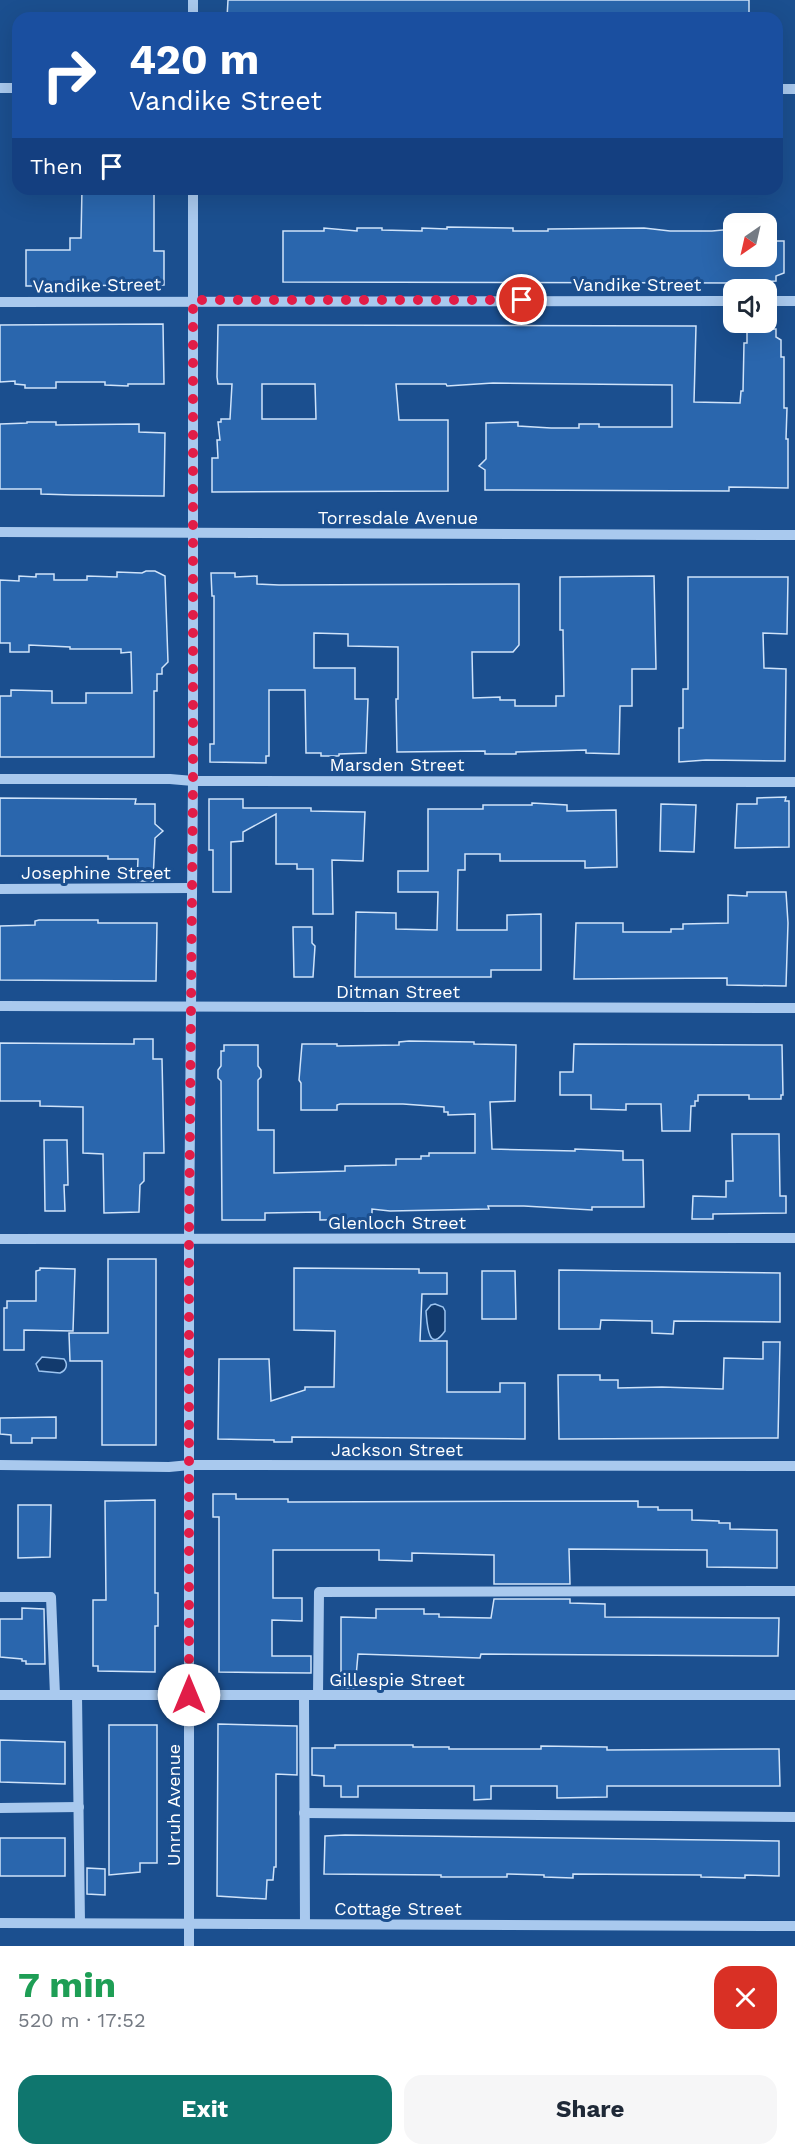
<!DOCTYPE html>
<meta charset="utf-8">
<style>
:root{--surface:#fff;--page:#f6f6f7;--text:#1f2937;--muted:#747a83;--accent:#0f766e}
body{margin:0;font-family:"Work Sans",sans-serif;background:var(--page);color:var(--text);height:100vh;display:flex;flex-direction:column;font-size:22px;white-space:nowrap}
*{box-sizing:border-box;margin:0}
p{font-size:20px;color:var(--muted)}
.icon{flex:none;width:33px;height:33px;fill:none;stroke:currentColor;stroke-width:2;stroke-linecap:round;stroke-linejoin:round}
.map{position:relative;height:1946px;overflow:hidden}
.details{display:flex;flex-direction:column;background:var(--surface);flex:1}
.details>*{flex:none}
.hud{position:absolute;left:12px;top:12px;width:771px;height:183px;border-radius:18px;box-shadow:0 6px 24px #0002;background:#1a4fa0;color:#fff;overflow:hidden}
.needle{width:39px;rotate:214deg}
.controls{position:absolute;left:723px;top:213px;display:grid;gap:12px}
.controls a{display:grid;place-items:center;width:54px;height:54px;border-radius:12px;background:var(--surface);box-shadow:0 6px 24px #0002;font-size:30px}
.pin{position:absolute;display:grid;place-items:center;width:51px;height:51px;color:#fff;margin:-26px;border:3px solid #fff;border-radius:50%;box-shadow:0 2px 6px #0007}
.me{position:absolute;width:66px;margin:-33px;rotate:0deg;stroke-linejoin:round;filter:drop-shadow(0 0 4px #0008)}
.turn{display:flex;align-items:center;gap:21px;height:126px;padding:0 18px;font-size:27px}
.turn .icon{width:78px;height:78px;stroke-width:2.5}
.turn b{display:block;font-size:42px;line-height:51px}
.then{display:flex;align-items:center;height:57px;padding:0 18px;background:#0003;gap:12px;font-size:22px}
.round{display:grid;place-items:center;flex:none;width:63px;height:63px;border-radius:18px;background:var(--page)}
.head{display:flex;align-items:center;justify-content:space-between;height:102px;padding:0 18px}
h1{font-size:36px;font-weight:700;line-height:45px;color:#1e9e55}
.button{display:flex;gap:12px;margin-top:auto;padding:12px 18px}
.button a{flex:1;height:69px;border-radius:18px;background:var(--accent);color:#fff;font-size:24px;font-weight:700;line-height:69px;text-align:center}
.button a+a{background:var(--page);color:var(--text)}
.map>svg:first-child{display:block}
.water{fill:#123a6d;stroke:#9cc4f0;stroke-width:1.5}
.building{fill:#2a66ad;stroke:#cfe3fa;stroke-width:1.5;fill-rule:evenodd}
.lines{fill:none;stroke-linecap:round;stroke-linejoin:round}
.minor{stroke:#a9c9ee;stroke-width:10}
.route{stroke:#e11d48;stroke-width:10;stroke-dasharray:0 18}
.labels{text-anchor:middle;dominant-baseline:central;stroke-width:6;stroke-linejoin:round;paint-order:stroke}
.street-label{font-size:18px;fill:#fff;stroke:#1b4f8f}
</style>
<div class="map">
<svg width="795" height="1946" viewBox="0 0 795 1946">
<rect width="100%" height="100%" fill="#1b4f8f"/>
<!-- water -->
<g class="water">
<path d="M 435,1304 L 443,1307 L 445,1311 L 445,1331 C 428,1355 427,1322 426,1311 L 431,1305 Z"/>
<path d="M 42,1357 L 64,1359 C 68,1364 67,1370 60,1373 L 39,1371 L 36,1364 Z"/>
</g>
<!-- building -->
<g class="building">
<path d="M 228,0 L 749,0 L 749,18 L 227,18 Z"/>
<path d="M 82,189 L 154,189 L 154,251 L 164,251 L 164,285 L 26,286 L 26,250 L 70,250 L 70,238 L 81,238 Z"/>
<path d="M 447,227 L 513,228 L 513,231 L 548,231 L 548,229 L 644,228 L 670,231 L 712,231 L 734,229 L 734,256 L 766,256 L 766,232 L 773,232 L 773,241 L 784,241 L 784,273 L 776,276 L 776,281 L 741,283 L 283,282 L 283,231 L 324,231 L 324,228 L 357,231 L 357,228 L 382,228 L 382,230 L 422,231 L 422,228 L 447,229 Z"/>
<path d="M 163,324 L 164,384 L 128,384 L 128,386 L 105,385 L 105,382 L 56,382 L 56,388 L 25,388 L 25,385 L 15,384 L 15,381 L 0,382 L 0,325 Z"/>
<path d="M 218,325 L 696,326 L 694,402 L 740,403 L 741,391 L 743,391 L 744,343 L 747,343 L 747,332 L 751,329 L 776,329 L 776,337 L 781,340 L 781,357 L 784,357 L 784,408 L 787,408 L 786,439 L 788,439 L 788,488 L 729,487 L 729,491 L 485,490 L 485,470 L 479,466 L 486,459 L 486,423 L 518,422 L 518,426 L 551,428 L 579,428 L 579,424 L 599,424 L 599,427 L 672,427 L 672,385 L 493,383 L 447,386 L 446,384 L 396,384 L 399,420 L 448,420 L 448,491 L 212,492 L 212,458 L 218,458 L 217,440 L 220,440 L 218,422 L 221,422 L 221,419 L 230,419 L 232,384 L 218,384 L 217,377 ZM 262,384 L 315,384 L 316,419 L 262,419 Z"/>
<path d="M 27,422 L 56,422 L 56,425 L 139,424 L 139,432 L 165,433 L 164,496 L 73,495 L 41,494 L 41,489 L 0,489 L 0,424 L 27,423 Z"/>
<path d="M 146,571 L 155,571 L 165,576 L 168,662 L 162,668 L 162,674 L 157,674 L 157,691 L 154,691 L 154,757 L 0,757 L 0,696 L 11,696 L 11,690 L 52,691 L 52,703 L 86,703 L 86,693 L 132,693 L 131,652 L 121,653 L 121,649 L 70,649 L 70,647 L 29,645 L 29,652 L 10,652 L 10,643 L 0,643 L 0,580 L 19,581 L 19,576 L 36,577 L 36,574 L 54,574 L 54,580 L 87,580 L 87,576 L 117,577 L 117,572 L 142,573 Z"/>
<path d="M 211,573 L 235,573 L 235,577 L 257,576 L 257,584 L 279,585 L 519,584 L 519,645 L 513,652 L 472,652 L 473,698 L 500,697 L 500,700 L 515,700 L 515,706 L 556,706 L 556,696 L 564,696 L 563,630 L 560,630 L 560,577 L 654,576 L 656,669 L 632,669 L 632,706 L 620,706 L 619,754 L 586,753 L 586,750 L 516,752 L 516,754 L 485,754 L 485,751 L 397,752 L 396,699 L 398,699 L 398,647 L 348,646 L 348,634 L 314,633 L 314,668 L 355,668 L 355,699 L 368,699 L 366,753 L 339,754 L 339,756 L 321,756 L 321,753 L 306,753 L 305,690 L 269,690 L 269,756 L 266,756 L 266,763 L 210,762 L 210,744 L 214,744 L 214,596 L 212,596 Z"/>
<path d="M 688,577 L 788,577 L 787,634 L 763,633 L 764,668 L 786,669 L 785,761 L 706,760 L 679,762 L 679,728 L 683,728 L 683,689 L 688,689 Z"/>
<path d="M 786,797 L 785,801 L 789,801 L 789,847 L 735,848 L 737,804 L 757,804 L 757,798 Z"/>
<path d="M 0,798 L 136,799 L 135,804 L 155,804 L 155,824 L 163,831 L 155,838 L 153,881 L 137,881 L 138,859 L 108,859 L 108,856 L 0,856 Z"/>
<path d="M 209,799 L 243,799 L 243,808 L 311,808 L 311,811 L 365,812 L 363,861 L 332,860 L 333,914 L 313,914 L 313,869 L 297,869 L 297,864 L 276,864 L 276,814 L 243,832 L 243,841 L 231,842 L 231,892 L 213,892 L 213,850 L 209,850 Z"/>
<path d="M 532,803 L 567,805 L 567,811 L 616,810 L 617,867 L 585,868 L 585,861 L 500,861 L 500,854 L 465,854 L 465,870 L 458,870 L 457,930 L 507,930 L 507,915 L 541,914 L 541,970 L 491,970 L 491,977 L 355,977 L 356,912 L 396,913 L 396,929 L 437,930 L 438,892 L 398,892 L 398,871 L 428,871 L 428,809 L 483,809 L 483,805 L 532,805 Z"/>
<path d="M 661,804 L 696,805 L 694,852 L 660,851 Z"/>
<path d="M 747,892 L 786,892 L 788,923 L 786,986 L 727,985 L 727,978 L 574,979 L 576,923 L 623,923 L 623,932 L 671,932 L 671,929 L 683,929 L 683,924 L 728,923 L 728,895 L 747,896 Z"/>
<path d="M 39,920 L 98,920 L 98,923 L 157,923 L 156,981 L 0,980 L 0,926 L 35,925 L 35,921 Z"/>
<path d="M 293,927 L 312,927 L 312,943 L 315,946 L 313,977 L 294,977 Z"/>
<path d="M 134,1039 L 153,1039 L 153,1059 L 162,1059 L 164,1153 L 144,1153 L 144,1181 L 140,1185 L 139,1212 L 104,1213 L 103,1154 L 83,1153 L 83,1107 L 40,1106 L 40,1101 L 0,1101 L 0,1043 L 134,1044 Z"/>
<path d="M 409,1041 L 474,1042 L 474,1044 L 516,1045 L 515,1101 L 490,1102 L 492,1149 L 575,1151 L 575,1149 L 623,1151 L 623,1160 L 643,1160 L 644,1207 L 592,1207 L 592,1210 L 524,1206 L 488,1206 L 489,1209 L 390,1211 L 372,1209 L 372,1219 L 320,1220 L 320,1212 L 265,1213 L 265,1220 L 222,1220 L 221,1081 L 218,1078 L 218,1070 L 221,1066 L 221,1051 L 224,1051 L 224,1045 L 258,1045 L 258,1066 L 261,1070 L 261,1077 L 258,1080 L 258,1130 L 274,1130 L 274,1173 L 345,1171 L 345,1166 L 396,1165 L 396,1159 L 421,1159 L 421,1156 L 429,1156 L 429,1153 L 475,1153 L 475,1114 L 448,1115 L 448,1112 L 444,1112 L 444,1107 L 403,1104 L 340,1104 L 337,1105 L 337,1110 L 301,1110 L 301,1083 L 299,1080 L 302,1044 L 337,1044 L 337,1046 L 399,1045 L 399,1042 Z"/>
<path d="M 574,1044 L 782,1045 L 783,1095 L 781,1095 L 781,1099 L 749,1099 L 749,1095 L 698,1095 L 698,1101 L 695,1101 L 695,1106 L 691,1106 L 690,1131 L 662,1131 L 661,1104 L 626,1104 L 626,1110 L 591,1109 L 591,1095 L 560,1095 L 560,1072 L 573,1072 Z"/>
<path d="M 732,1134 L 779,1134 L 780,1196 L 786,1196 L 786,1213 L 713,1214 L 713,1219 L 692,1219 L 693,1196 L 726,1197 L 726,1181 L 733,1181 Z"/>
<path d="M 44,1140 L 67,1140 L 68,1185 L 64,1185 L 65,1211 L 45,1211 Z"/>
<path d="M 108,1259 L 156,1259 L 156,1445 L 102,1445 L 102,1361 L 70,1361 L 69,1333 L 108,1333 Z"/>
<path d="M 40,1268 L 75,1269 L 73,1331 L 24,1330 L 24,1350 L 4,1350 L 4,1308 L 7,1308 L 7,1301 L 36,1301 L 36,1271 L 40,1270 Z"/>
<path d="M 294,1268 L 419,1269 L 419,1273 L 447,1273 L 447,1294 L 422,1294 L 420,1341 L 447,1341 L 447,1392 L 500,1392 L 500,1383 L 525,1383 L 525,1439 L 292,1437 L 292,1442 L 274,1442 L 274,1440 L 218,1439 L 219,1359 L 269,1359 L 271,1401 L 305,1390 L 305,1387 L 334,1387 L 335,1331 L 294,1330 Z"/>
<path d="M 559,1270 L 780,1273 L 780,1322 L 674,1321 L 673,1334 L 652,1333 L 652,1321 L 601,1320 L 600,1329 L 559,1329 Z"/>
<path d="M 482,1271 L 515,1271 L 516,1319 L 482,1319 Z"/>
<path d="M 763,1342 L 780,1342 L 778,1438 L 559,1439 L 558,1375 L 600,1375 L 600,1380 L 618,1380 L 618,1388 L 662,1387 L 723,1389 L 724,1358 L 763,1359 Z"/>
<path d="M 56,1417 L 56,1438 L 32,1438 L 32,1443 L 11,1443 L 11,1435 L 0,1434 L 0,1418 Z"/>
<path d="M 213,1494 L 236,1494 L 236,1499 L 288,1499 L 288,1502 L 638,1501 L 638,1507 L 658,1507 L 658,1510 L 692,1510 L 692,1520 L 719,1521 L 719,1523 L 730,1523 L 730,1529 L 777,1530 L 777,1568 L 707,1567 L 707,1550 L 569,1549 L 570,1584 L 494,1584 L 494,1555 L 412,1553 L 412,1561 L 379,1560 L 379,1550 L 273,1550 L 273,1598 L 302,1598 L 302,1621 L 272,1620 L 272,1656 L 311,1656 L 311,1673 L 219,1672 L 219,1517 L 213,1517 Z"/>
<path d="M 155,1500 L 155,1593 L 158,1593 L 158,1626 L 155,1626 L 155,1672 L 98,1671 L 98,1666 L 93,1666 L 93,1600 L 106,1600 L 105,1501 Z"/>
<path d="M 18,1505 L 51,1505 L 50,1557 L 18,1558 Z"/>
<path d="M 494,1599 L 570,1599 L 570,1603 L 605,1604 L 605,1617 L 779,1618 L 778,1656 L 481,1654 L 480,1658 L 358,1654 L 355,1688 L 341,1688 L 341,1617 L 376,1618 L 376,1609 L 424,1609 L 424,1614 L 439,1614 L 439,1617 L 491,1618 Z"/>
<path d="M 22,1608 L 44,1609 L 45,1664 L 26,1664 L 26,1661 L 22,1661 L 22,1659 L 0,1657 L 0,1619 L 22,1619 Z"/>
<path d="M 218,1724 L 297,1726 L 297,1775 L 276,1774 L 276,1867 L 274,1867 L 273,1880 L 267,1880 L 266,1899 L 217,1896 Z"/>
<path d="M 109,1725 L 157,1725 L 157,1863 L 140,1863 L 140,1872 L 109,1875 Z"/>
<path d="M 0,1740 L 65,1742 L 65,1784 L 0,1782 Z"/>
<path d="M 335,1745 L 413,1745 L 413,1747 L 449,1747 L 449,1749 L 541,1749 L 541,1746 L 607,1747 L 607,1750 L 779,1749 L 780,1786 L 607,1786 L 607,1797 L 557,1798 L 557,1786 L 491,1786 L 491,1799 L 474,1800 L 474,1786 L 358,1786 L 358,1797 L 341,1797 L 341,1786 L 324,1786 L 324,1776 L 312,1775 L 312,1748 L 335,1748 Z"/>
<path d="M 345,1835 L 779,1841 L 779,1876 L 745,1875 L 745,1878 L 701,1877 L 701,1875 L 573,1874 L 573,1878 L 544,1877 L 544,1875 L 507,1874 L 507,1877 L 441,1877 L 441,1875 L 324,1874 L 325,1836 Z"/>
<rect x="0" y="1838" width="65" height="38"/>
<path d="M 87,1868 L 105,1869 L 105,1895 L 87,1894 Z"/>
</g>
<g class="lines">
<!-- minor -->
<g class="minor">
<path d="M 193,18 L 193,0"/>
<path d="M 0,88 L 18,88"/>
<path d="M 777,89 L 795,89"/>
<path d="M 766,301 L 795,301"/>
<path d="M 0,302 L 734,301"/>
<path d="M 0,532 L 795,535"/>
<path d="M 0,779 L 170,779 L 193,781 L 795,782"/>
<path d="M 0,889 L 191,888"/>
<path d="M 0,1006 L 795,1008"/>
<path d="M 0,1239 L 795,1238"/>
<path d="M 0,1465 L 169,1467 L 190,1465 L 795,1466"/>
<path d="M 0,1597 L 51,1597 L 55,1695"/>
<path d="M 0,1695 L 795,1695"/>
<path d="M 77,1695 L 80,1923"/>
<path d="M 304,1695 L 305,1924"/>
<path d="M 318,1695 L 319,1592 L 795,1591"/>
<path d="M 0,1808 L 79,1807"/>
<path d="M 304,1813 L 795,1817"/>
<path d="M 0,1923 L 795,1926"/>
<path d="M 189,1946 L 189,1239 L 193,781 L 193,189"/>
</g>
</g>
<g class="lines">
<!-- route -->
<path class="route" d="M 189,1695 L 189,1239 L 193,781 L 193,300 L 522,300"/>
</g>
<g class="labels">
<!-- street labels -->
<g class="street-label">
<text x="637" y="284">Vandike Street</text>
<text transform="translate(97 285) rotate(-1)">Vandike Street</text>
<text x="398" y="517">Torresdale Avenue</text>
<text x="397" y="764">Marsden Street</text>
<text x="96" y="872">Josephine Street</text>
<text x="398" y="991">Ditman Street</text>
<text x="397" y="1222">Glenloch Street</text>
<text x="397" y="1449">Jackson Street</text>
<text x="397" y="1679">Gillespie Street</text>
<text transform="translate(173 1805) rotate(-90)">Unruh Avenue</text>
<text x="398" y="1908">Cottage Street</text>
</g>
</g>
</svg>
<div class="controls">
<a><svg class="needle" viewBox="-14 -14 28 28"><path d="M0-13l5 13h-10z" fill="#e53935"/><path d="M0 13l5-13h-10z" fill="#747a83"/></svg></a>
<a><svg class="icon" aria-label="sound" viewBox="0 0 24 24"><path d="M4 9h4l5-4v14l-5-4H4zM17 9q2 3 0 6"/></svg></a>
</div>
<div class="pin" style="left:522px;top:300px;background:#d93025"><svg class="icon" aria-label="arrive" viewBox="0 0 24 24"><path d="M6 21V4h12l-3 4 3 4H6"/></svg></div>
<svg class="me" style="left:189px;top:1695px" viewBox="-20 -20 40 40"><circle r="19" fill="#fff"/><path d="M0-13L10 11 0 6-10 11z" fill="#e11d48"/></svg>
<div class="hud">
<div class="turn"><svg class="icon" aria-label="right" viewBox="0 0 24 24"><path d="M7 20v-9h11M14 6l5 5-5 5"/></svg><div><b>420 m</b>Vandike Street</div></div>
<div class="then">Then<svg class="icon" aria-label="arrive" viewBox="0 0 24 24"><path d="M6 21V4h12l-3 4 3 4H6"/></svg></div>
</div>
</div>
<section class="details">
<div class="head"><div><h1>7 min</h1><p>520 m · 17:52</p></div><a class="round" style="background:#d93025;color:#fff"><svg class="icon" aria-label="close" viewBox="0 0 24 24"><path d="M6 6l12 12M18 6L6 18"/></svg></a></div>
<div class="button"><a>Exit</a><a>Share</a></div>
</section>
